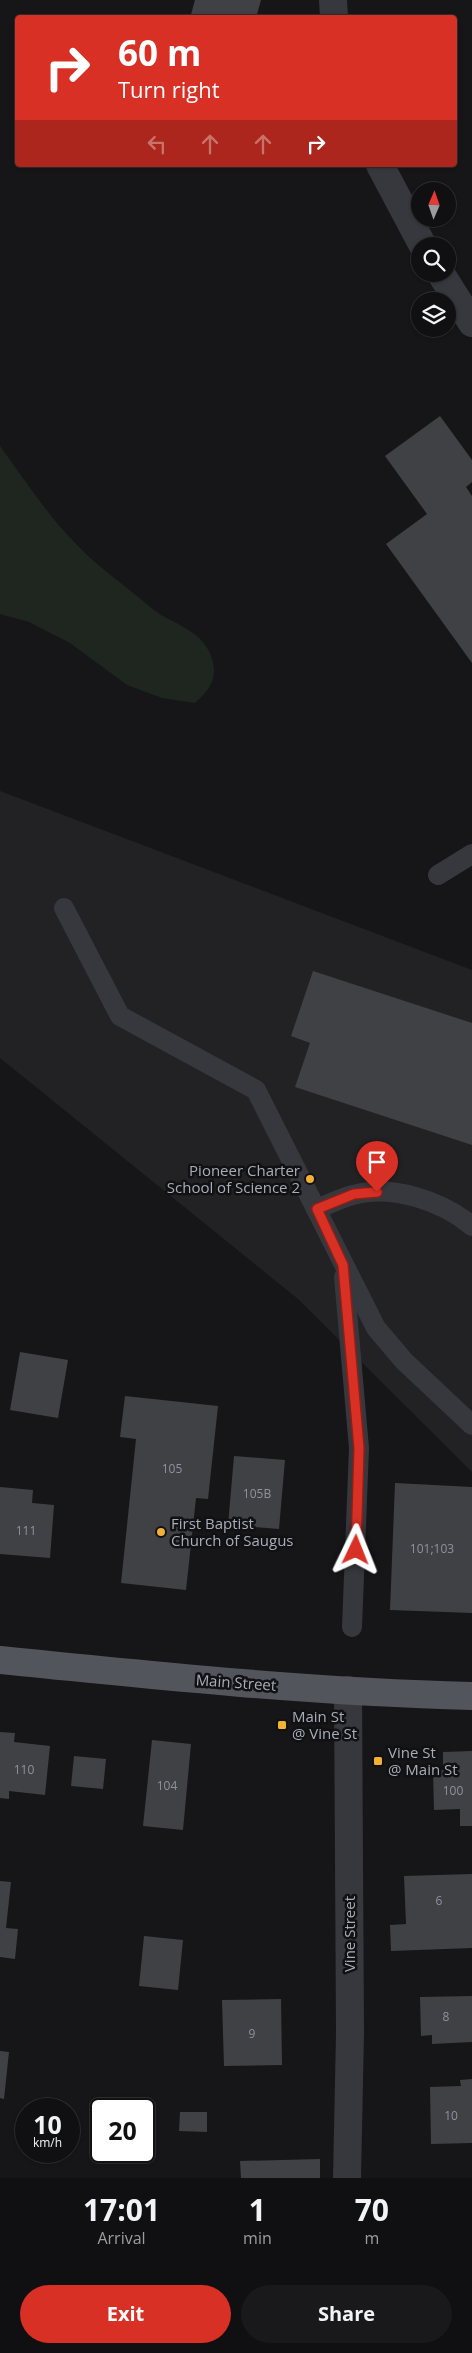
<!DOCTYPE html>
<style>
:root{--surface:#101012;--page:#19191b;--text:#f1f3f6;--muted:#9c9d9f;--line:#303032;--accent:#d93025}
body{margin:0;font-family:"Open Sans",sans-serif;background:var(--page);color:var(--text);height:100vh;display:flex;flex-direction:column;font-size:19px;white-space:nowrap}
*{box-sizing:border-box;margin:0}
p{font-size:16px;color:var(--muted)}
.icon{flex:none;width:28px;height:28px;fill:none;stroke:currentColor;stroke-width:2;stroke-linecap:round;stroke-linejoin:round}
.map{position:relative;height:2178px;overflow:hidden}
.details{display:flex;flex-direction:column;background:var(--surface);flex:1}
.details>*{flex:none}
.hud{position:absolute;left:15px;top:15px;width:442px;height:152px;border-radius:5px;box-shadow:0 1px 4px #0004,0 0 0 1px var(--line);background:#d93025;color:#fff;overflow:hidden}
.needle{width:32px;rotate:2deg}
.tools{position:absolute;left:411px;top:182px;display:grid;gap:10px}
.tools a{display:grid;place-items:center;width:45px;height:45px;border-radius:50%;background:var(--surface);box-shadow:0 1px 4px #0004,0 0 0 1px var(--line);font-size:25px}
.speed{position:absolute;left:15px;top:2098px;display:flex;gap:10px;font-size:25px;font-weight:700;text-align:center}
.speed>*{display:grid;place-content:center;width:65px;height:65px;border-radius:50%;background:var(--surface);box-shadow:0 1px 4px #0004,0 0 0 1px var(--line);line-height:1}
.speed small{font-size:12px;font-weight:400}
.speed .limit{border:2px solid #111;border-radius:8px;background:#fff;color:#111}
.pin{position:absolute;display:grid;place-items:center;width:42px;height:42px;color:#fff;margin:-51px -21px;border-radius:50% 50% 50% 0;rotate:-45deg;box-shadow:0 0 5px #0007}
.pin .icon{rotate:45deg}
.me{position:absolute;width:55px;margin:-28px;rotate:2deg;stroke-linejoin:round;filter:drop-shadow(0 0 4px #0008)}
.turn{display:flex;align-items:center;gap:18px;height:105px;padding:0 20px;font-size:22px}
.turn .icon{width:65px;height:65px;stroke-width:2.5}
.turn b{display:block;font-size:35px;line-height:42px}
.lanes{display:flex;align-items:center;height:48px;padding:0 20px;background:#0003;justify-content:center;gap:25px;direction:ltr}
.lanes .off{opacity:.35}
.eta{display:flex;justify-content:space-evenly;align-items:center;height:85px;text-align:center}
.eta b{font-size:30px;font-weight:700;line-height:35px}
.primary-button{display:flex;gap:10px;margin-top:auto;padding:10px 20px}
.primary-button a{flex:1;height:58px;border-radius:30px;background:var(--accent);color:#fff;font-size:20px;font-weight:700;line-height:58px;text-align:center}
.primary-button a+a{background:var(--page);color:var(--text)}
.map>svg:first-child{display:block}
.built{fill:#222225}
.green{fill:#1e261f}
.building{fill:#404145}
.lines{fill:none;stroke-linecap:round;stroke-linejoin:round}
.service{stroke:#37383d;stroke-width:20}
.minor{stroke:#37383d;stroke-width:28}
.tertiary{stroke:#37383d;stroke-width:28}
.primary{stroke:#53555c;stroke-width:28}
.route-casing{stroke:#8d1f18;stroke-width:12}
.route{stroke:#d93025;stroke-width:9}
.poi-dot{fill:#f2b134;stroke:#111113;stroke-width:2}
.labels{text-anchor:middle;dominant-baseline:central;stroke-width:5;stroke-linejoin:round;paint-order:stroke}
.number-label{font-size:12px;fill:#8e929b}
.poi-label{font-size:15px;fill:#a8adb8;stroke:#111113;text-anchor:start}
.street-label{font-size:15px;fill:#a8adb8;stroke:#111113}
</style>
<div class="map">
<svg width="472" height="2178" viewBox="0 0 472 2178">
<rect width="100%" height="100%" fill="#161618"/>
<!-- built -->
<path class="built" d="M 0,791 L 472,970 L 472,1472 L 298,1299 L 0,1058 Z"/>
<!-- green -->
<path class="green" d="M 0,446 C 25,480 47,515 77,545 C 99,568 126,586 150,607 C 170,624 201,628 211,656 C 219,678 210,689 195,703 L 162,698 L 127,685 L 70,643 L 29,622 L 0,614 Z"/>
<!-- building -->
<g class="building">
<path d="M 195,0 L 261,0 L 256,18 L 190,18 Z"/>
<path d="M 440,416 L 472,460 L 472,482 L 466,487 L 472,496 L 472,663 L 386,544 L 427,514 L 385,456 Z"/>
<path d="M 313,971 L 472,1023 L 472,1145 L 295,1087 L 310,1043 L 291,1036 Z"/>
<path d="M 20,1352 L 68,1360 L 58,1418 L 10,1410 Z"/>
<path d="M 125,1396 L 218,1406 L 208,1499 L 196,1498 L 186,1590 L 121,1583 L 136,1439 L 120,1437 Z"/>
<path d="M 234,1456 L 285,1460 L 279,1529 L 228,1525 Z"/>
<path d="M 395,1483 L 472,1487 L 472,1613 L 390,1610 Z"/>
<path d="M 0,1487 L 33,1490 L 32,1503 L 54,1505 L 50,1558 L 0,1554 Z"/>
<path d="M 0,1732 L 15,1733 L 14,1742 L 50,1746 L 45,1795 L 9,1791 L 9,1799 L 0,1798 Z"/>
<path d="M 152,1740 L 191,1744 L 183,1830 L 143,1826 Z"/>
<path d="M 472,1751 L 472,1826 L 460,1826 L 460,1809 L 434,1810 L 433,1771 L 443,1770 L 443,1752 Z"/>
<path d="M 74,1756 L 106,1759 L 103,1789 L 71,1786 Z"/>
<path d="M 472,1874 L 472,1948 L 391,1951 L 390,1925 L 406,1924 L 404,1876 Z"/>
<path d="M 0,1881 L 11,1882 L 6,1928 L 18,1929 L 15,1959 L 0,1957 Z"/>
<path d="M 144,1936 L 183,1940 L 178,1990 L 139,1986 Z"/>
<path d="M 472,1996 L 472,2042 L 432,2044 L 432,2035 L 421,2036 L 420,1997 Z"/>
<path d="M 281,1999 L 282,2065 L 224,2066 L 222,2000 Z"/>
<path d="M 0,2051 L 9,2052 L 4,2099 L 0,2098 Z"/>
<path d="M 472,2079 L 472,2143 L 431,2144 L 430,2087 L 461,2086 L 460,2080 Z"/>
<path d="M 180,2112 L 207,2112 L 207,2132 L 179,2131 Z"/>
<path d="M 320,2159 L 320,2178 L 241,2178 L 240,2161 Z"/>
</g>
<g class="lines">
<!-- service -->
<g class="service">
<path d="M 438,875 L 472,854"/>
<path d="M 64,908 L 120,1016 L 256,1090 L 376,1328 L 404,1361 L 472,1425"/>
<path d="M 317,1209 C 329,1204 341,1198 353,1195 C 392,1184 442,1201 472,1226"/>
<path d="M 344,1277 L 359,1448 L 352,1627"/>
</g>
<!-- minor -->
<g class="minor">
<path d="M 333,0 L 334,18"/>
<path d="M 380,165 L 423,246"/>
<path d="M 441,274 L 472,323"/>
</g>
<!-- tertiary -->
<path class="tertiary" d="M 347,2178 L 350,2033 L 348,1690"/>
<!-- primary -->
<path class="primary" d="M 0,1660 C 157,1676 314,1692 472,1696"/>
</g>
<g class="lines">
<!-- route casing -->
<g class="route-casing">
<path id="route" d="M 356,1550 L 359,1448 L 343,1265 L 317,1209 L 354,1194 L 377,1192"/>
</g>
<!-- route -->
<use href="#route" class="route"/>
</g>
<!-- markers -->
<g class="poi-dot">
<circle cx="310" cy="1179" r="5"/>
<circle cx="161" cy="1532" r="5"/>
<rect x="277" y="1720" width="10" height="10" rx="2.5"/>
<rect x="373" y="1756" width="10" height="10" rx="2.5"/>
</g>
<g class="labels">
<!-- number labels -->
<g class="number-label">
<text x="172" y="1468">105</text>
<text x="257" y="1493">105B</text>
<text x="26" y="1530">111</text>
<text x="432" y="1548">101;103</text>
<text x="24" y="1769">110</text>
<text x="167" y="1785">104</text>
<text x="453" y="1790">100</text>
<text x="439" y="1900">6</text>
<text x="446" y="2016">8</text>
<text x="252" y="2033">9</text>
<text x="451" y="2115">10</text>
</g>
<!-- poi labels -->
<g class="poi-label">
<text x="300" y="1170" text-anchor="end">Pioneer Charter<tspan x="300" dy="17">School of Science 2</tspan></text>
<text x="171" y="1523">First Baptist<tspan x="171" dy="17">Church of Saugus</tspan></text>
<text x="292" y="1716">Main St<tspan x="292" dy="17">@ Vine St</tspan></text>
<text x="388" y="1752">Vine St<tspan x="388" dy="17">@ Main St</tspan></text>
</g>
<!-- street labels -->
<g class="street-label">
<text transform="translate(236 1682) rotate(4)">Main Street</text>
<text transform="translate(349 1934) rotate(-90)">Vine Street</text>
</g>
</g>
</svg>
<div class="tools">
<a><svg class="needle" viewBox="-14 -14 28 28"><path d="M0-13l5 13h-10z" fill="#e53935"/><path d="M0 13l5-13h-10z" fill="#9c9d9f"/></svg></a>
<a><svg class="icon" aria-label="search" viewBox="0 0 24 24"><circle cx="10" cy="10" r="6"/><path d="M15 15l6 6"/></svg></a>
<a><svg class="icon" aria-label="layers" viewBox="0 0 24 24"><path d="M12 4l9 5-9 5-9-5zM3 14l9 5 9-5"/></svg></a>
</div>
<div class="speed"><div>10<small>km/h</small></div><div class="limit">20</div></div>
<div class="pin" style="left:377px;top:1192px;background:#d93025"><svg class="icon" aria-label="arrive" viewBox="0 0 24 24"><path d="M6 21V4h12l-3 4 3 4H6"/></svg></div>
<svg class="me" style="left:356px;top:1550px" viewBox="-20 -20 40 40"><path d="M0-17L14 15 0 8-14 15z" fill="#d93025" stroke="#fff" stroke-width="4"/></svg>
<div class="hud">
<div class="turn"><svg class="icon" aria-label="right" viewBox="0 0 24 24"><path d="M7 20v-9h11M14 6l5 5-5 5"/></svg><div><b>60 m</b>Turn right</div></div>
<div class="lanes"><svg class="icon off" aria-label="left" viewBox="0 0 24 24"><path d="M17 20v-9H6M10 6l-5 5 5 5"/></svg><svg class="icon off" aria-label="ahead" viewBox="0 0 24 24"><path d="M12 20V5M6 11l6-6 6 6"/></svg><svg class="icon off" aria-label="ahead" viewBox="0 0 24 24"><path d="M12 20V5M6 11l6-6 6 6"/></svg><svg class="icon" aria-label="right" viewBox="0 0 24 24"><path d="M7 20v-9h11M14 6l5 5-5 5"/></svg></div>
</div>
</div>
<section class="details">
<div class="eta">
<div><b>17:01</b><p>Arrival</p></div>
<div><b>1</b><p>min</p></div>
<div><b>70</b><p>m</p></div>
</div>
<div class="primary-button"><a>Exit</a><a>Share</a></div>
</section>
